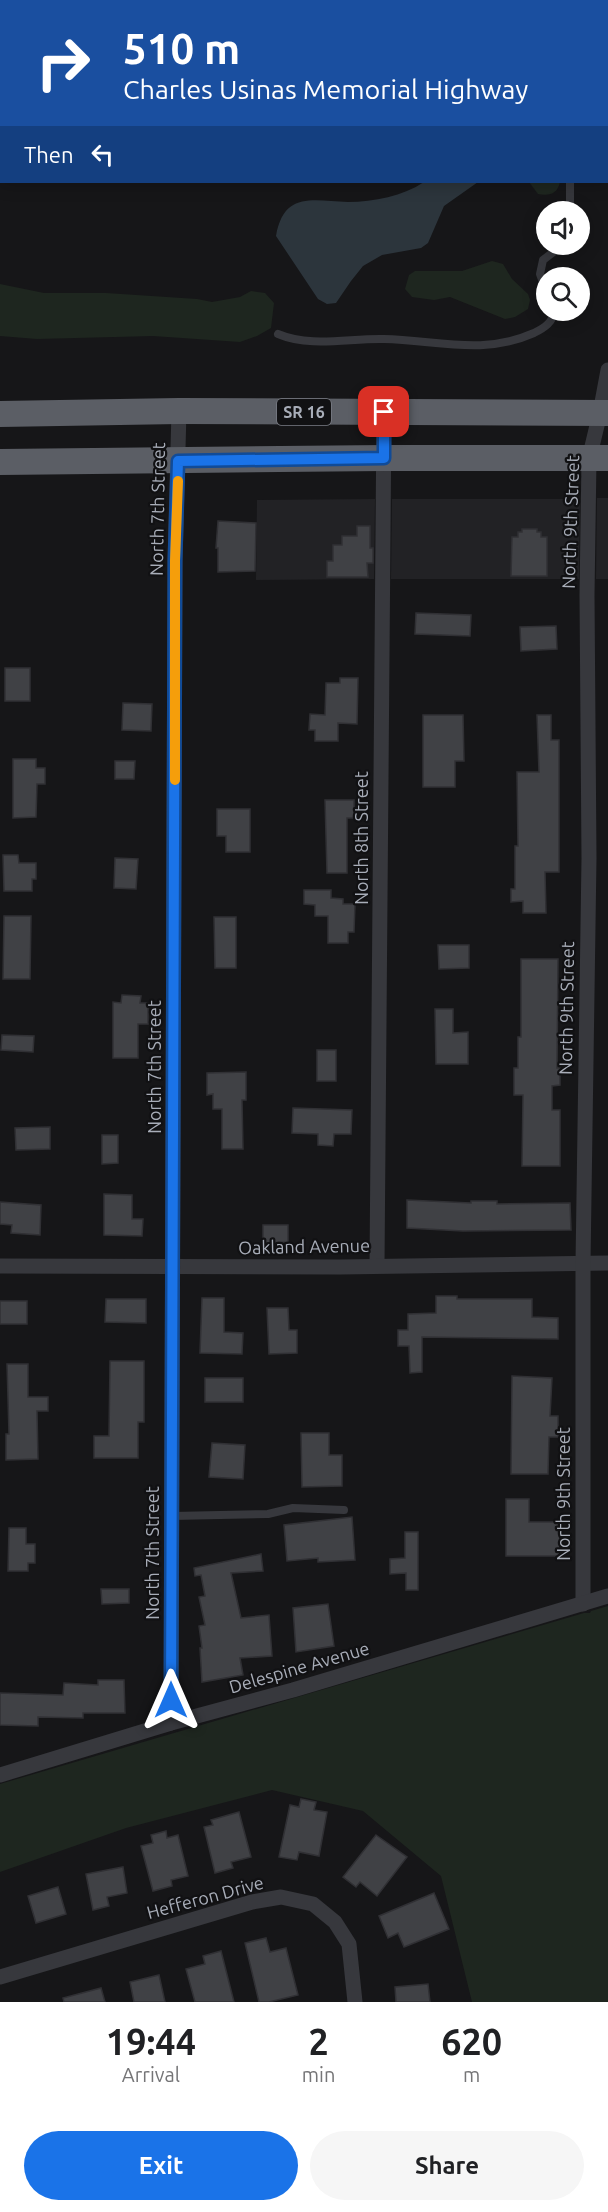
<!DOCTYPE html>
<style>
:root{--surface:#fff;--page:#f6f6f6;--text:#202124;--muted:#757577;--accent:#1a73e8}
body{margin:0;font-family:Ubuntu,sans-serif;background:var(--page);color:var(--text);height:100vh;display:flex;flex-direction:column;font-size:22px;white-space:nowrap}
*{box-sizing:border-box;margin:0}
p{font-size:20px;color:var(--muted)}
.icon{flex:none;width:33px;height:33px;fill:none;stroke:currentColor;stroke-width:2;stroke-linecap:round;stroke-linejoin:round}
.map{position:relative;height:2002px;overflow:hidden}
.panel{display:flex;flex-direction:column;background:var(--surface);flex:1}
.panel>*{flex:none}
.top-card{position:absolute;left:0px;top:0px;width:609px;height:183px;box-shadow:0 3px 15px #0003;background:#1a4fa0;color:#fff;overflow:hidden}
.tools{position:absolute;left:536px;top:201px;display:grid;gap:12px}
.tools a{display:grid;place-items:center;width:54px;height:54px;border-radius:50%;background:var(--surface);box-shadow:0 3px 15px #0003;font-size:30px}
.pin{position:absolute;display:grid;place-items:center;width:51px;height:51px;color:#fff;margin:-26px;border-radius:12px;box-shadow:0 3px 9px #0006}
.me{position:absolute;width:66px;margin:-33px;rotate:0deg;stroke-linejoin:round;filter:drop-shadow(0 0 4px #0008)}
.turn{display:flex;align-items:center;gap:21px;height:126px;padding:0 24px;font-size:27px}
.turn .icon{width:78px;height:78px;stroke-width:2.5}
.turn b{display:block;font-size:42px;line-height:51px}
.then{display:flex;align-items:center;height:57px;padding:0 24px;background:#0003;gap:12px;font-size:22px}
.eta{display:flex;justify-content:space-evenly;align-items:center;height:102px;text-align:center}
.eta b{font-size:36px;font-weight:700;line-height:42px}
.primary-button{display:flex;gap:12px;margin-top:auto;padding:12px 24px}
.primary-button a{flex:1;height:69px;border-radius:36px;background:var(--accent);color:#fff;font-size:24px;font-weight:700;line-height:69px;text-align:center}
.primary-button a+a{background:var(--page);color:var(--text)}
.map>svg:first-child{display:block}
.built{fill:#222225}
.green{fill:#1e261f}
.water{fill:#2c353c}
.building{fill:#404145;stroke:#303034;stroke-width:1.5}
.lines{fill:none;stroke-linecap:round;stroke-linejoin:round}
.service{stroke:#37383d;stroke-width:8}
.minor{stroke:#37383d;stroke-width:15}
.trunk{stroke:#5b5e65;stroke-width:26}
.route-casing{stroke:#114b97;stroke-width:15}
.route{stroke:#1a73e8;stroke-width:10}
.slow{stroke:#f59e0b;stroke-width:10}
.labels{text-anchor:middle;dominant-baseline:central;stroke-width:4.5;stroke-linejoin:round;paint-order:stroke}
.shield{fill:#111113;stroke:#7b7e86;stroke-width:1.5}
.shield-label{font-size:16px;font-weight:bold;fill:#a8adb8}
.street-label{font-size:18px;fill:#a8adb8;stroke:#111113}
</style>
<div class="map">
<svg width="608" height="2002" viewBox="0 0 608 2002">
<rect width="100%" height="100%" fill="#161618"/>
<!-- built -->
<g class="built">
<path d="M 597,498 L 608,498 L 608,579 L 596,579 Z"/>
<path d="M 375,499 L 374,579 L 256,580 L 257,500 Z"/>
<path d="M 392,499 L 580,499 L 579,579 L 391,579 Z"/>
</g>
<!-- green -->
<g class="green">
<path d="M 529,182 L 560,182 C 557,194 550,196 538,194 Z"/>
<path d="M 492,261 L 503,264 L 512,279 L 528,294 L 530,300 L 528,309 L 515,317 L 505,319 L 450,297 L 434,300 L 412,297 L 405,289 L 409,275 L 415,271 L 462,271 Z"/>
<path d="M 0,284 L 44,293 L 106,293 L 197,299 L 212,302 L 240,297 L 251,291 L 265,293 L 274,303 L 271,328 L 257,336 L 240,342 L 153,336 L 37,339 L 0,336 Z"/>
<path d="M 608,1606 L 608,2002 L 472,2002 L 441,1876 L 363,1811 L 272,1790 L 126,1828 L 0,1872 L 0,1784 L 584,1613 L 590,1613 L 591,1611 Z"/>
</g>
<!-- water -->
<path class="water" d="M 424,182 L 478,182 L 444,206 L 428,243 L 421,248 L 382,255 L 363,266 L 351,281 L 336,303 L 327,304 L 318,299 L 276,236 C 284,191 313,201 348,202 C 374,202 403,196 424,182 Z"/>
<!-- building -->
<g class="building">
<path d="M 218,521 L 256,523 L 255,571 L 218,572 L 218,548 L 216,548 Z"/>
<path d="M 357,526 L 370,526 L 370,548 L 373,548 L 373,563 L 367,563 L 368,577 L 327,577 L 327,561 L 333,561 L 333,545 L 342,545 L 342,536 L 357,536 Z"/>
<path d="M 522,529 L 537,529 L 537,532 L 541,532 L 541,537 L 547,537 L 547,576 L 511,576 L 512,537 L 518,537 L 518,532 L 522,532 Z"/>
<path d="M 416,613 L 471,615 L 470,636 L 415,634 Z"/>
<path d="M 556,626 L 557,649 L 521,651 L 520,627 Z"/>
<rect x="5" y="668" width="25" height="33"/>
<path d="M 340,678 L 358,678 L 357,724 L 338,723 L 338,741 L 315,741 L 315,730 L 309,730 L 310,714 L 325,715 L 326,683 L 340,683 Z"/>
<path d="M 123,703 L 152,704 L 151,731 L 122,730 Z"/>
<path d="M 423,715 L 463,715 L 464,761 L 455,761 L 455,787 L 423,787 Z"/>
<path d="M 537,715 L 551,715 L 551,740 L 559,740 L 559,872 L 545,872 L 546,913 L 523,913 L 523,901 L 511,902 L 511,889 L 515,889 L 515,846 L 518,846 L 517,772 L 539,772 Z"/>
<path d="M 13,759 L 36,759 L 36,768 L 45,768 L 45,784 L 37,784 L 36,817 L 13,818 Z"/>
<path d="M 115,761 L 135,761 L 134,779 L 115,779 Z"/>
<path d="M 325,800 L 354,800 L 354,818 L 347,818 L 347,873 L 327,873 Z"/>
<path d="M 217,809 L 250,809 L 250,852 L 226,852 L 226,836 L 217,836 Z"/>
<path d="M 3,855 L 18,855 L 19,863 L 36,863 L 36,879 L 32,879 L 32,891 L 4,891 Z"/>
<path d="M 115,858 L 138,859 L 136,889 L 114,888 Z"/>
<path d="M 304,890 L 331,890 L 331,898 L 343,899 L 343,904 L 355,904 L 354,932 L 348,932 L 348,943 L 328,943 L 328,916 L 315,916 L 315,905 L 304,904 Z"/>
<path d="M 4,916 L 31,916 L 30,979 L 3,979 Z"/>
<path d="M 214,917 L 236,917 L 236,968 L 215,968 Z"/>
<path d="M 438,945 L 469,945 L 469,968 L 439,969 Z"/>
<path d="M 521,959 L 558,959 L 557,1068 L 560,1068 L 560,1085 L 552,1086 L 552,1110 L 560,1110 L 560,1166 L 522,1166 L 523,1095 L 514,1095 L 514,1068 L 518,1068 L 518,1037 L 521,1037 Z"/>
<path d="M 122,995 L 141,996 L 140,1003 L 148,1003 L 148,1024 L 138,1024 L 138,1058 L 113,1058 L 113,1002 L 121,1003 Z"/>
<path d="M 435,1009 L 453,1009 L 453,1033 L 468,1032 L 468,1064 L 436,1064 Z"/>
<path d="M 2,1035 L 34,1036 L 33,1052 L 1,1050 Z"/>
<rect x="317" y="1050" width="19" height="31"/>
<path d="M 246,1072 L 246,1100 L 242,1100 L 243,1149 L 222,1149 L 222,1109 L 213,1109 L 213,1094 L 207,1095 L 207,1073 Z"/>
<path d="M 293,1108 L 352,1110 L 351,1134 L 334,1134 L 333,1146 L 318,1145 L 318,1134 L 292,1133 Z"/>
<path d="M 50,1127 L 50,1149 L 16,1150 L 15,1128 Z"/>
<path d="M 102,1135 L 118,1135 L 118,1163 L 102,1164 Z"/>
<path d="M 104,1194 L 132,1195 L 132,1219 L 143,1219 L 142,1236 L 104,1235 Z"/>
<path d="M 407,1200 L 471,1203 L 471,1201 L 497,1201 L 497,1204 L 570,1203 L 571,1230 L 463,1231 L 407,1228 Z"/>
<path d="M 0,1202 L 41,1205 L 40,1235 L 11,1233 L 12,1225 L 0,1224 Z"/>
<path d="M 263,1225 L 288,1225 L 288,1242 L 263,1243 Z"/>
<path d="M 436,1296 L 457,1296 L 457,1299 L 532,1299 L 532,1317 L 558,1318 L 558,1339 L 422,1337 L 422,1372 L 410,1373 L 409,1346 L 398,1346 L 398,1330 L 408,1330 L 408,1314 L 436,1313 Z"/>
<path d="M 202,1298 L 224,1298 L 224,1332 L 243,1333 L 242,1354 L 200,1353 Z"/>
<path d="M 106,1299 L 146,1299 L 146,1323 L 105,1322 Z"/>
<rect x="0" y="1301" width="27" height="23"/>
<path d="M 267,1308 L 288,1308 L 289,1330 L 297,1330 L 297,1353 L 269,1354 Z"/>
<path d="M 110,1361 L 144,1361 L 144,1422 L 138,1422 L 138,1458 L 94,1458 L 94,1436 L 109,1436 Z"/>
<path d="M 7,1364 L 28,1364 L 28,1397 L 48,1397 L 48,1411 L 37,1411 L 38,1459 L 6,1460 L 6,1434 L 9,1434 Z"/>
<path d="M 512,1376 L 552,1378 L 550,1416 L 558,1416 L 558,1437 L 549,1437 L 548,1474 L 511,1474 Z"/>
<rect x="205" y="1378" width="38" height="24"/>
<path d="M 301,1433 L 329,1433 L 329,1455 L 342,1455 L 342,1486 L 302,1487 Z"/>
<path d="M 212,1443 L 245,1445 L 243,1479 L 209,1477 Z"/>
<path d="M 506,1499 L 529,1499 L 529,1522 L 560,1522 L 560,1556 L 506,1556 Z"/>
<path d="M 352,1517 L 355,1560 L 318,1562 L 318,1558 L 287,1561 L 284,1525 Z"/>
<path d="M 9,1528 L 26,1528 L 26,1544 L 35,1544 L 35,1563 L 28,1563 L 28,1571 L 8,1571 Z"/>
<path d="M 405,1532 L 418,1532 L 418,1590 L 406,1590 L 406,1573 L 390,1574 L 390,1559 L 405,1558 Z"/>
<path d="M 261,1554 L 263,1571 L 231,1573 L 241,1618 L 269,1615 L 272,1656 L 240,1658 L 243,1675 L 202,1682 L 200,1648 L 202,1648 L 199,1626 L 205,1625 L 199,1597 L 205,1596 L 201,1575 L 195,1576 L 194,1568 Z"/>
<path d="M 101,1589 L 129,1589 L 129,1603 L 102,1604 Z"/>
<path d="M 328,1604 L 334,1646 L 296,1652 L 293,1608 Z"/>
<path d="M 98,1680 L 124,1680 L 125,1713 L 83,1713 L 83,1718 L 38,1717 L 38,1726 L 0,1725 L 0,1693 L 63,1695 L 64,1683 L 98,1685 Z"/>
<path d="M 301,1799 L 316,1802 L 314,1810 L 327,1812 L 319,1856 L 299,1852 L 297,1860 L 279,1857 L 290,1805 L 299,1807 Z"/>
<path d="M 239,1812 L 251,1857 L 231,1862 L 233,1868 L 215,1873 L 204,1827 L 213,1825 L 211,1820 Z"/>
<path d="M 166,1831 L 167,1838 L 178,1835 L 188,1876 L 171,1880 L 172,1886 L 153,1891 L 141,1846 L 153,1843 L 151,1835 Z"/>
<path d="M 376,1835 L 407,1857 L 377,1896 L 360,1882 L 356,1887 L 343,1877 Z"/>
<path d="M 123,1867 L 127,1893 L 107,1897 L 109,1906 L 93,1910 L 86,1874 Z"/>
<path d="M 58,1887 L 66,1914 L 36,1923 L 28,1896 Z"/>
<path d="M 434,1893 L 449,1929 L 404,1947 L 398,1933 L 388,1938 L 379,1916 Z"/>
<path d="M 266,1938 L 270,1952 L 286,1948 L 298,1995 L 269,2002 L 259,2002 L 245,1943 Z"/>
<path d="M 221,1951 L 234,2002 L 195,2002 L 186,1969 L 205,1964 L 203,1956 Z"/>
<path d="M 159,1975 L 165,2002 L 134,2002 L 130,1982 Z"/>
<path d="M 428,1984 L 430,2002 L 396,2002 L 395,1987 Z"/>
<path d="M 101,1988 L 105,2002 L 64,2002 L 63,1998 Z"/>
</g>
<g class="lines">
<!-- service -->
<g class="service">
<path d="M 570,2 L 570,0"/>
<path d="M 570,182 L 570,212"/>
<path d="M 546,290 L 540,274 L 543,260 L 564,244"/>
<path d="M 278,334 C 311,348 349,338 384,339 C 437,340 482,356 534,333 C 544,328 554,322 554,310"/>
<path d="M 172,1516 L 268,1514 L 293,1508 L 344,1510"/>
</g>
<!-- minor -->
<g class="minor">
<path d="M 217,0 L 219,2"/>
<path d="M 92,2 L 93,0"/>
<path d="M 0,95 L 2,94"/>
<path d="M 377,1265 L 384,412"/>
<path d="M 0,1266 L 340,1267 L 608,1263"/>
<path d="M 583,1604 L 583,1263 L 589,858 L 587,595 L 589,459 L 600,413 L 608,370"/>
<path d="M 171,1723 L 175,561 L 179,411"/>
<path d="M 0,1775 L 171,1723 L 293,1690 L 608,1596"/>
<path d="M 0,1977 L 252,1902 L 281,1897 L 313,1904 L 335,1922 L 349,1944 L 355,2002"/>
</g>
<!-- trunk -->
<g class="trunk">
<path d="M 0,414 L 179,411 L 608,413"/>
<path d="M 0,462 L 384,458 L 608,458"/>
</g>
</g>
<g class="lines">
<!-- route casing -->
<g class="route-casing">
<path id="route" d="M 171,1700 L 175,561 L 178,461 L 384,458 L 384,412"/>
</g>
<!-- route -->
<use href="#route" class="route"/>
<!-- slow -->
<path class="slow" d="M 175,780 L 175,561 L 178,481"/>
</g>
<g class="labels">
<!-- shield labels -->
<rect class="shield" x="277" y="399" width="54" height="26" rx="4.5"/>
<g class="shield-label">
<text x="304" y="412">SR 16</text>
</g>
<!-- street labels -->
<g class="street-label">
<text transform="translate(157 509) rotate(-89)">North 7th Street</text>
<text transform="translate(570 522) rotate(-88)">North 9th Street</text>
<text transform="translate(361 838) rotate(-90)">North 8th Street</text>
<text transform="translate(566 1008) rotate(-89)">North 9th Street</text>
<text transform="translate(154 1067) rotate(-90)">North 7th Street</text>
<text transform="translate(304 1246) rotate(-1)">Oakland Avenue</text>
<text transform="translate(563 1494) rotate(-90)">North 9th Street</text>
<text transform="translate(152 1553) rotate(-90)">North 7th Street</text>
<text transform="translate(299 1667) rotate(-16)">Delespine Avenue</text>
<text transform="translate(205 1897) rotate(-15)">Hefferon Drive</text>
</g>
</g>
</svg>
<div class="tools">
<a><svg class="icon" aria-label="sound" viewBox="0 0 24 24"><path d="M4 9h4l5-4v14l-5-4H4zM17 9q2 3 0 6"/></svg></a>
<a><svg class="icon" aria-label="search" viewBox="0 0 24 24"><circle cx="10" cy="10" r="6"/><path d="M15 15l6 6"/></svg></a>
</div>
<div class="pin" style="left:384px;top:412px;background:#d93025"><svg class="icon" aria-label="arrive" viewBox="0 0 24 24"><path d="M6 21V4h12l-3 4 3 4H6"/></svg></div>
<svg class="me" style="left:171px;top:1700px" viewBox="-20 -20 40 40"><path d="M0-17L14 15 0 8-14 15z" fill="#1a73e8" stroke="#fff" stroke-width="4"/></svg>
<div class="top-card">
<div class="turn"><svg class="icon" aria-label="right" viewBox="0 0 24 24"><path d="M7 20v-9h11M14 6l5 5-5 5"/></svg><div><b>510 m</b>Charles Usinas Memorial Highway</div></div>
<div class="then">Then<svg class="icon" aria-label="left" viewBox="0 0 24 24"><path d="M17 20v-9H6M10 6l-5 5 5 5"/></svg></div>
</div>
</div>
<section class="panel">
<div class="eta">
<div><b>19:44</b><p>Arrival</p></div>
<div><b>2</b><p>min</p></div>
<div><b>620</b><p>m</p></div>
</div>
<div class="primary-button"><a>Exit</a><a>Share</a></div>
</section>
